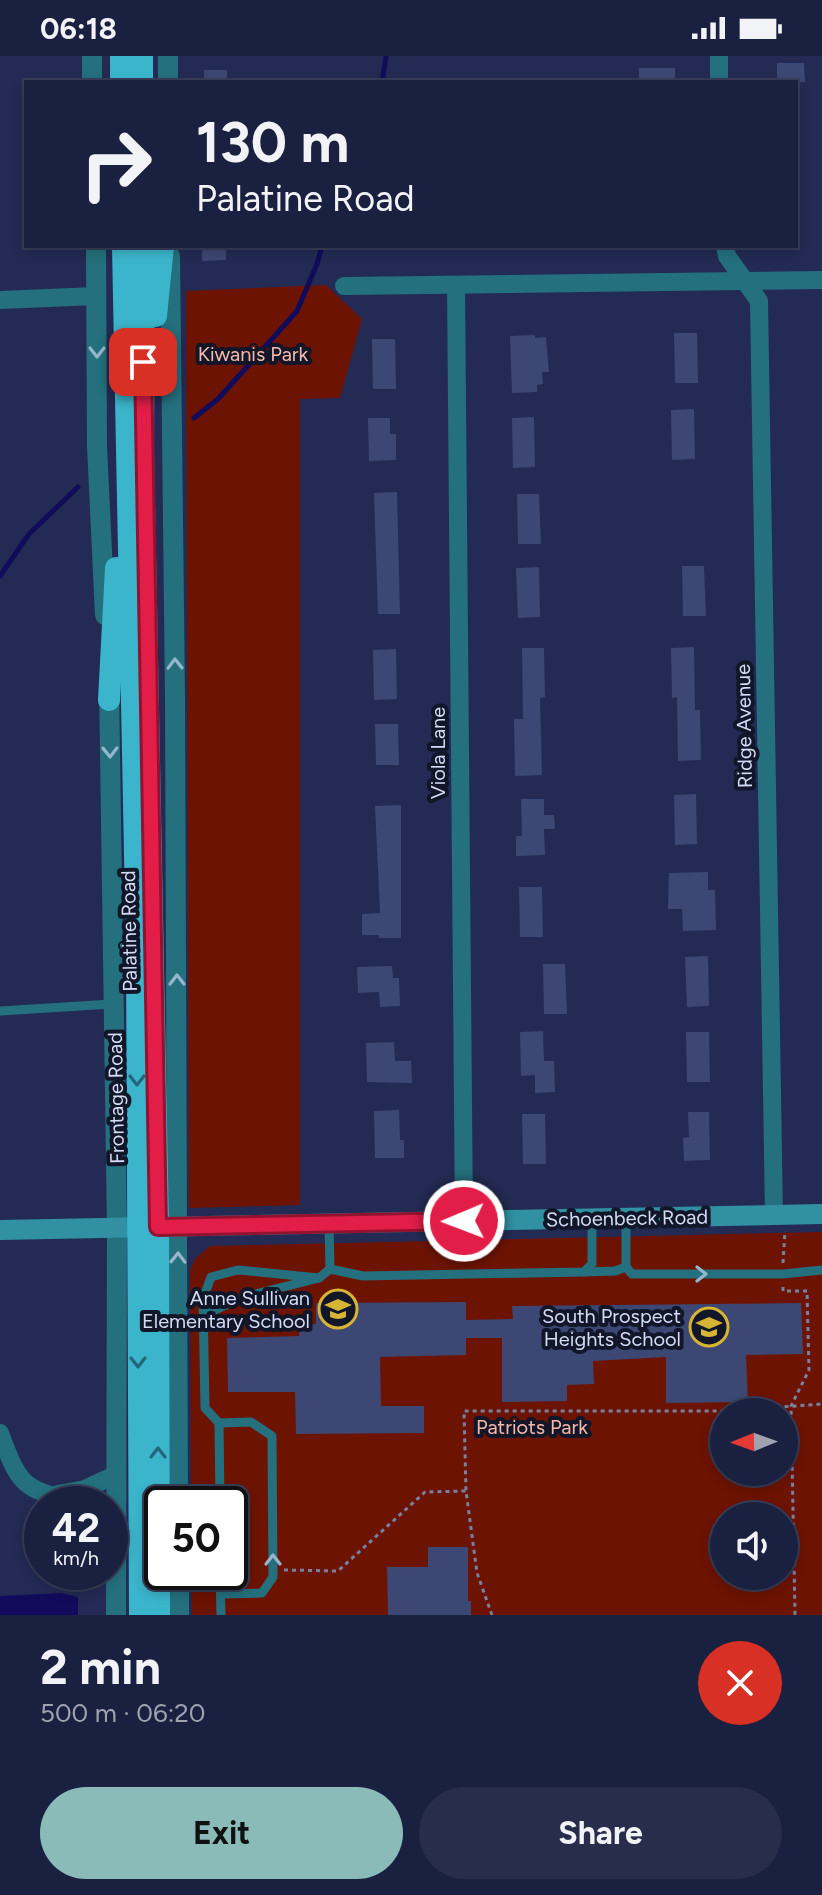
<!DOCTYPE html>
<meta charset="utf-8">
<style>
:root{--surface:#1a203f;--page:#272d4a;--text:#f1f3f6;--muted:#9fa3b0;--line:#383e59;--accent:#8bbbb9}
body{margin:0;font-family:Figtree,sans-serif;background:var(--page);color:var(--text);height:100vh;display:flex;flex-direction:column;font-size:30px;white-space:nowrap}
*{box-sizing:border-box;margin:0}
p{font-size:26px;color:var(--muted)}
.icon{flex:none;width:44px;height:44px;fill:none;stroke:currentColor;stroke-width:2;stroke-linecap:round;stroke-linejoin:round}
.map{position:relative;height:1559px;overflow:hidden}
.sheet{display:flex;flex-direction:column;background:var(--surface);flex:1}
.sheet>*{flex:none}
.hud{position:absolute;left:24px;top:24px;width:774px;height:168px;border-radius:0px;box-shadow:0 4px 12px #0003,0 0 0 2px var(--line);background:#1a203f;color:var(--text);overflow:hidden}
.needle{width:52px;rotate:269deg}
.tools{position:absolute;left:710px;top:1342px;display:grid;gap:16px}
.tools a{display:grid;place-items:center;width:88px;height:88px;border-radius:50%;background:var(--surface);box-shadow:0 4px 12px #0003,0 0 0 2px var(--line);font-size:40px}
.speed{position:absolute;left:24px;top:1430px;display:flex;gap:16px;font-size:40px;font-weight:700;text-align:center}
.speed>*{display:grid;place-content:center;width:104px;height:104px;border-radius:50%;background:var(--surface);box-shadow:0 4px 12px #0003,0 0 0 2px var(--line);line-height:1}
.speed small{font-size:20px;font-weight:400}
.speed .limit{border:4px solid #111;border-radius:12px;background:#fff;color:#111}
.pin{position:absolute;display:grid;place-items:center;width:68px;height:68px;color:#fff;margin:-34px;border-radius:16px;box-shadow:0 4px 12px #0006}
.me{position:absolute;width:88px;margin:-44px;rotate:269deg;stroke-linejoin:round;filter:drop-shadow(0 0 6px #0008)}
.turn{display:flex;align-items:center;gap:28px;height:168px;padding:0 40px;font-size:36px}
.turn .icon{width:104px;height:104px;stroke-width:2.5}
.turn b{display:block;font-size:56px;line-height:68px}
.round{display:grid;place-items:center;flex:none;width:84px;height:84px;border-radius:42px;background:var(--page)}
.overview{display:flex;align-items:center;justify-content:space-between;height:136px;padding:0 40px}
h1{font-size:48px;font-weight:700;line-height:60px}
.primary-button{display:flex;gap:16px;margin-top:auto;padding:16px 40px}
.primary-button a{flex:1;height:92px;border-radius:48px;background:var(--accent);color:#111;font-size:32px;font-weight:700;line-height:92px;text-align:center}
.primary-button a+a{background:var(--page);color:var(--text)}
.status{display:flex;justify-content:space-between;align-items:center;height:56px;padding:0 40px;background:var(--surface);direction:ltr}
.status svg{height:22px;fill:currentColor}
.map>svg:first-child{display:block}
.green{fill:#6d1302;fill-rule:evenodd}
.water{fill:#110b5c}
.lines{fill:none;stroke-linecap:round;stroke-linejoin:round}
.stream{stroke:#110b5c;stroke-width:5}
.building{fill:#3d4773}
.path{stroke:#7981a3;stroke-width:3;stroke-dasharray:4 4;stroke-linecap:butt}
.service{stroke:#24707e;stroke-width:9}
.minor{stroke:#24707e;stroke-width:18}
.tertiary{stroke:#24707e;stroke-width:20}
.secondary{stroke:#3191a3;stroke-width:20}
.trunk{stroke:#3bb5cc;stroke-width:22}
.oneway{stroke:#96b6cc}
.oneway2{stroke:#26667a}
.route-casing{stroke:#92132f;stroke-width:20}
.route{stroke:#e11d48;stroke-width:14}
.labels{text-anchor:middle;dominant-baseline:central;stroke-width:8;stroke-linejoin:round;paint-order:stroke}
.park-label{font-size:20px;fill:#f9b8a9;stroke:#111628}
.street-label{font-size:20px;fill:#d3dbf6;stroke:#111628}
.poi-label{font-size:20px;fill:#d3dbf6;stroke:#111628;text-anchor:end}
</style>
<div class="status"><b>06:18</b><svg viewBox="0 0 49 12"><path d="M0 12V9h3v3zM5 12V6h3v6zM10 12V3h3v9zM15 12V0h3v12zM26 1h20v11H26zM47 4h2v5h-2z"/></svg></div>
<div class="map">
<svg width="822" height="1559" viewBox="0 0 822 1559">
<rect width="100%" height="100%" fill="#232b54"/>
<!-- green -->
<g class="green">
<path d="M 326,229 L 362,263 L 340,342 L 300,343 L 300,1149 L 189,1152 L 186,235 Z"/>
<path d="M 822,1176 L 822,1559 L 192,1559 L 191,1516 L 230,1516 L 230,1448 L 191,1448 L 190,1214 L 195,1203 L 210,1190 ZM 724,1356 L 784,1356 L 784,1416 L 724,1416 ZM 724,1460 L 784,1460 L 784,1520 L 724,1520 Z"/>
</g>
<!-- water -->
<path class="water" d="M 61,1537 L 78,1541 L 78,1559 L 0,1559 L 0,1540 Z"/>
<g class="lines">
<!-- stream -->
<g class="stream">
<path d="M 382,26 L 386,0"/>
<path d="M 194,362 L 218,343 L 297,255 L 317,208 L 322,190"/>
<path d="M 0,520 L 29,478 L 78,431"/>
</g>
</g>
<!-- building -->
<g class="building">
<path d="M 777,7 L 804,7 L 805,26 L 777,26 Z"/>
<rect x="639" y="12" width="36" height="14"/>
<rect x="204" y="14" width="23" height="12"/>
<path d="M 202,190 L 226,190 L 226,204 L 202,205 Z"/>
<path d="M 674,277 L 697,277 L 698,327 L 675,327 Z"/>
<path d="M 535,279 L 535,282 L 546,281 L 549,316 L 542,316 L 543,328 L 537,329 L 537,336 L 512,337 L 510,280 Z"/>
<path d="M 372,283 L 395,283 L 396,333 L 373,333 Z"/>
<path d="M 694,353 L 695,403 L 672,404 L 671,354 Z"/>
<path d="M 534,361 L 535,411 L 513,412 L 512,362 Z"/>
<path d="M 368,362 L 390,362 L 390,378 L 396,378 L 396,404 L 369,405 Z"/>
<path d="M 397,436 L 400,558 L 378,558 L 374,437 Z"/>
<path d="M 517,438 L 539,438 L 541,488 L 518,488 Z"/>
<path d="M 682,510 L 704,510 L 706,560 L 683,560 Z"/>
<path d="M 539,511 L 540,561 L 518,562 L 516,512 Z"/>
<path d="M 694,591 L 695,654 L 700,654 L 701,704 L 678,705 L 677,641 L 672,642 L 671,592 Z"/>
<path d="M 522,592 L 544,592 L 545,641 L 540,642 L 542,719 L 515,720 L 514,663 L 523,663 Z"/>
<path d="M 396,593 L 397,643 L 374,644 L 373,594 Z"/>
<path d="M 375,668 L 398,668 L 399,709 L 376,709 Z"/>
<path d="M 696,738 L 697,788 L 675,789 L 674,739 Z"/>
<path d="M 521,743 L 544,743 L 544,759 L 554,759 L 555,773 L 544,773 L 545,799 L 516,800 L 516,780 L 522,780 Z"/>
<path d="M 401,749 L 401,882 L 379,882 L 379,879 L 362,879 L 362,858 L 380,857 L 375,750 Z"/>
<path d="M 708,816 L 708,834 L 715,834 L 716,874 L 683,875 L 682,853 L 668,853 L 669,817 Z"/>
<path d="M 519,831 L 542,831 L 543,881 L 520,881 Z"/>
<path d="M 708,900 L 709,950 L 687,951 L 685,901 Z"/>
<path d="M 543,908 L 565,908 L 567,958 L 544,958 Z"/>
<path d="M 392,910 L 393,922 L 399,922 L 400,950 L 380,951 L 379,936 L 358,937 L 357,911 Z"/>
<path d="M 543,975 L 544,1005 L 554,1005 L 555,1036 L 535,1037 L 535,1019 L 521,1020 L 520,976 Z"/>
<path d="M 686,976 L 709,976 L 710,1026 L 687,1026 Z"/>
<path d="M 394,986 L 395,1005 L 411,1005 L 412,1027 L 367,1026 L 366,987 Z"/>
<path d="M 399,1054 L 400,1084 L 404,1084 L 404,1102 L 375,1102 L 374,1055 Z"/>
<path d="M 688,1056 L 709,1056 L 710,1104 L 684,1105 L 683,1082 L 689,1081 Z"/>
<path d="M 522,1058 L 545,1058 L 546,1108 L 523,1108 Z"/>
<path d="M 466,1246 L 466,1264 L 513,1263 L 512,1250 L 801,1247 L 803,1298 L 746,1299 L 748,1346 L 666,1347 L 666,1301 L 593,1305 L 594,1328 L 567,1329 L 567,1345 L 502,1346 L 502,1282 L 466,1282 L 466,1299 L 380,1301 L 381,1350 L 424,1350 L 424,1377 L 296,1378 L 295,1336 L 228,1336 L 227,1282 L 299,1280 L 299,1269 L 316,1268 L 316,1247 Z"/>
<path d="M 428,1491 L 468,1491 L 468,1545 L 471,1545 L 471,1559 L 388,1559 L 387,1511 L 428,1511 Z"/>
</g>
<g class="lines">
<!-- path -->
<g class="path">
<path d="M 783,1207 L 785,1175"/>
<path d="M 783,1231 L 783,1235 L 807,1235 L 809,1314 L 791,1350 L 795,1559"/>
<path d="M 284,1514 L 338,1515 L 425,1436 L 466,1435"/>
<path d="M 492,1559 L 477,1517 L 466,1435 L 464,1355 L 728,1355 L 822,1348"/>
</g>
<!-- service -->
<g class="service">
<path d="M 0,955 L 112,948"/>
<path d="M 626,1162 L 626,1211"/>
<path d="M 626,1211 L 632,1218 L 783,1218 L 822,1214"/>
<path d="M 330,1213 L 363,1220 L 584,1216 L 592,1208 L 592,1163"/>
<path d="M 584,1216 L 615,1215 L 626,1211"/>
<path d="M 204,1259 L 244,1241 L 319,1222 L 330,1213 L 329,1168"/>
<path d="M 219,1367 L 251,1366 L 272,1380 L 273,1521 L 262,1537 L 221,1538"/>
<path d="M 220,1448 L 219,1367 L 205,1352 L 203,1243 L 211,1221 L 238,1214 L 319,1222"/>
<path d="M 220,1516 L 221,1559"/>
</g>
<!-- minor -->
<g class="minor">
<path d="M 719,0 L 719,26"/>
<path d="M 725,190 L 727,200 L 759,245 L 774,1159"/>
<path d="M 456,229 L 464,1165"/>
<path d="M 344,230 L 822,224"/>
<path d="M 0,244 L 96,240"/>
<path d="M 0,1377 C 21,1435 25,1432 82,1448"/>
<path d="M 58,1438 L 85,1433 L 115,1419"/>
</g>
<!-- tertiary -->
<g class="tertiary">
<path d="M 92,0 L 92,26"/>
<path d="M 168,0 L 168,26"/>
<path d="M 96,190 L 97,390 L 105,559"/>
<path d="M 170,200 L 175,641 L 178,1448"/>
<path d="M 109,627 L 117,1173 L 116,1559"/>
<path d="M 179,1516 L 179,1559"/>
</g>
<!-- secondary -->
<path class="secondary" d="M 0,1174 L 822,1158"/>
<!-- trunk -->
<g class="trunk">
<path d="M 121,0 L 121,26"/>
<path d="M 142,0 L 142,26"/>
<path d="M 123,190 L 137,899 L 140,1559"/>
<path d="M 144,190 L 143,393 L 158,1171 L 159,1559"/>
<path d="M 156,260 L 163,190"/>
<path d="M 109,644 L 116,512"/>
</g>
</g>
<!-- one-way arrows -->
<defs><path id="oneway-chevron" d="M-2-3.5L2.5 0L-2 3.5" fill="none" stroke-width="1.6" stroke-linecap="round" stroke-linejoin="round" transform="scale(2)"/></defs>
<g class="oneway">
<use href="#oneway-chevron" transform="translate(97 296) rotate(90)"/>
<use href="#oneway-chevron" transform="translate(175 608) rotate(-91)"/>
<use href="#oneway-chevron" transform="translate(110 696) rotate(89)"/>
<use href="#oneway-chevron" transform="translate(177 924) rotate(-90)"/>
<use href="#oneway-chevron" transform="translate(178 1202) rotate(-89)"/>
<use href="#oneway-chevron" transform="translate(701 1218)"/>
<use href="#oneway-chevron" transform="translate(273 1504) rotate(-90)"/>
</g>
<g class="oneway2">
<use href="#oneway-chevron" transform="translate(137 1024) rotate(90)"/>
<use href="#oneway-chevron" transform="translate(138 1306) rotate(90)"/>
<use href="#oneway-chevron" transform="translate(158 1397) rotate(-90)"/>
</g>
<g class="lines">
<!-- route casing -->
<g class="route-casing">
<path id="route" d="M 143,306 L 158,1171 L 464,1165"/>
</g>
<!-- route -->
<use href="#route" class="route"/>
</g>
<!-- icons -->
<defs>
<g id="school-ring" transform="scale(2)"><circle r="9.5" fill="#111628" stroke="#d7b434" stroke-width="1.5"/><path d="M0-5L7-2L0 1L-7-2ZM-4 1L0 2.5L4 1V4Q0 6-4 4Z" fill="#d7b434"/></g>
</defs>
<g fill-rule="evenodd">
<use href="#school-ring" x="338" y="1253"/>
<use href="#school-ring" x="709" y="1271"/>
</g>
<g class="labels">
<!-- park labels -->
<g class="park-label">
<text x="253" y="298">Kiwanis Park</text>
<text x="532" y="1371">Patriots Park</text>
</g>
<!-- street labels -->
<g class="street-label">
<text transform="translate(744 670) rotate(-91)">Ridge Avenue</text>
<text transform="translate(438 697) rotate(-90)">Viola Lane</text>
<text transform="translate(129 875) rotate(-91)">Palatine Road</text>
<text transform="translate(116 1042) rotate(-91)">Frontage Road</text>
<text transform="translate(627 1162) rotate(-1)">Schoenbeck Road</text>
</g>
<!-- poi labels -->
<g class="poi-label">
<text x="310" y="1242">Anne Sullivan<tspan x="310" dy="23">Elementary School</tspan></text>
<text x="681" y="1260">South Prospect<tspan x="681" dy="23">Heights School</tspan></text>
</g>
</g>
</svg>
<div class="tools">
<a><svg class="needle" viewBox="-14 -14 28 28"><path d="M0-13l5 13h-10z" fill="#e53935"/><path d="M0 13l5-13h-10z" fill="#9fa3b0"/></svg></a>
<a><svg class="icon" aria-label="sound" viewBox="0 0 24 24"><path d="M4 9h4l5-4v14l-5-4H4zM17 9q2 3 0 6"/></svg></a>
</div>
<div class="speed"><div>42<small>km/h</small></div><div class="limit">50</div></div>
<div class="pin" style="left:143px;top:306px;background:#d93025"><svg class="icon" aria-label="arrive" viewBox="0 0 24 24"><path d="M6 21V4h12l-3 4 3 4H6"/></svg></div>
<svg class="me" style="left:464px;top:1165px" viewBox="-20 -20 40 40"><circle r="17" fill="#e11d48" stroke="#fff" stroke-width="3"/><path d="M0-11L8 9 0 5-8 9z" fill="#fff"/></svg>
<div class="hud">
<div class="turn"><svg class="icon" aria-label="right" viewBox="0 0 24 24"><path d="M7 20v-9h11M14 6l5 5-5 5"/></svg><div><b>130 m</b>Palatine Road</div></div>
</div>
</div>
<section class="sheet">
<div class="overview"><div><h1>2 min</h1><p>500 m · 06:20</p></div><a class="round" style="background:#d93025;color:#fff"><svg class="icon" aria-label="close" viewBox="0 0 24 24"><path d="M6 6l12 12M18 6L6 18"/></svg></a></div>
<div class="primary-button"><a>Exit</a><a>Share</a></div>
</section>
